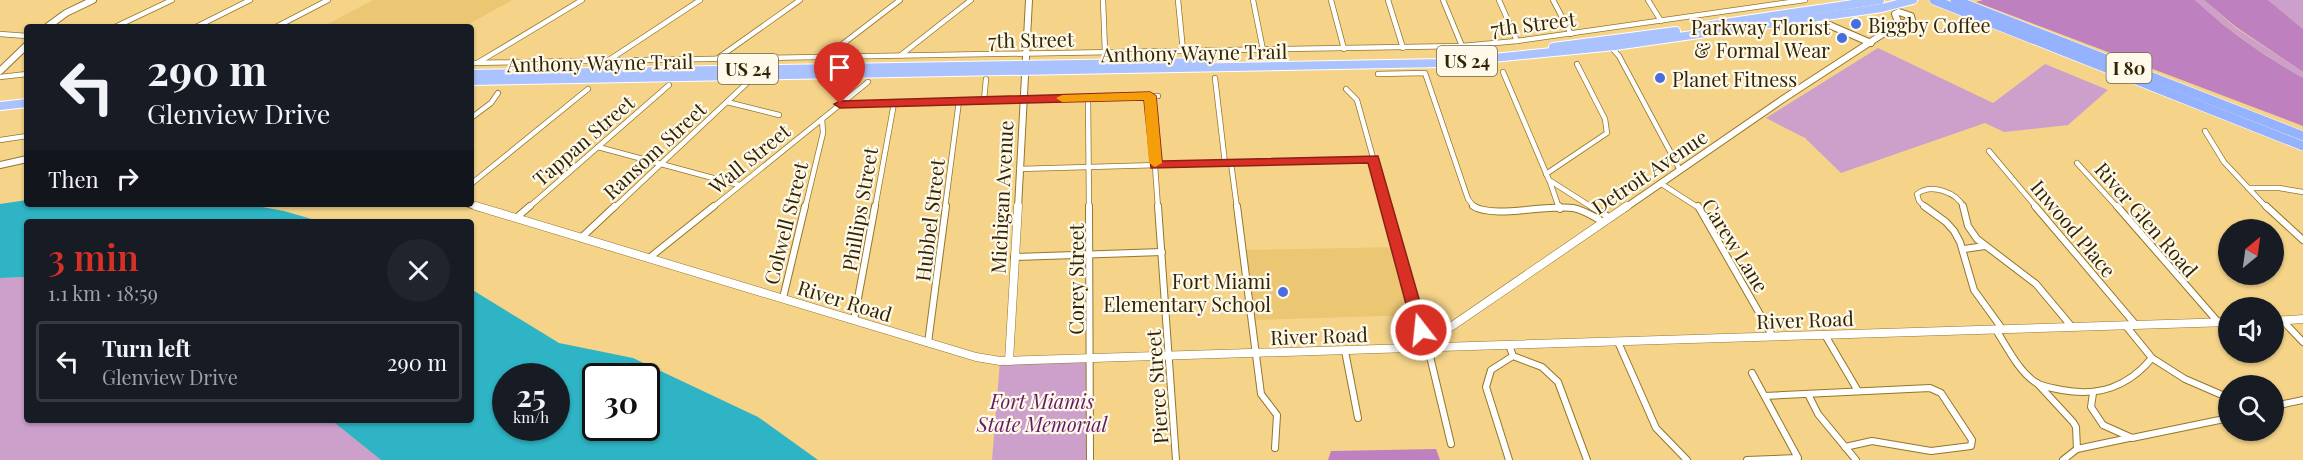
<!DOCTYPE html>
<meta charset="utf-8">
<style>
:root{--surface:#171b24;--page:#20242c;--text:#f1f3f6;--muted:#9ea1a6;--line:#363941;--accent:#d93025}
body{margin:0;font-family:"Playfair Display",serif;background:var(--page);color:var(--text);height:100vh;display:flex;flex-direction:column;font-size:22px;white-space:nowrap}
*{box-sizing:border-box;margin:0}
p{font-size:20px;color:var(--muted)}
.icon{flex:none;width:33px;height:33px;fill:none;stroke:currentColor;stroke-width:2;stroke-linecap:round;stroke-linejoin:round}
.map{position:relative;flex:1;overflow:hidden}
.side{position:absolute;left:24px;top:219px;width:450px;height:204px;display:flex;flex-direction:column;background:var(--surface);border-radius:6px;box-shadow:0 2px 4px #0004}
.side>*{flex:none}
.banner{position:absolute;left:24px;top:24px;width:450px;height:183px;border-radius:6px;box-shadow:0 2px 4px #0004;background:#171b24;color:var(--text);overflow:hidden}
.needle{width:39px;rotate:29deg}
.buttons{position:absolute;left:2218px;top:219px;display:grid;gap:12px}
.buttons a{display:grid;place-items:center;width:66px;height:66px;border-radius:50%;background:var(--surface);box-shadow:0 2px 4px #0004;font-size:30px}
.speed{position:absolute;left:492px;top:363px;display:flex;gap:12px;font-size:30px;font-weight:700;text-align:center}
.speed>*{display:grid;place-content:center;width:78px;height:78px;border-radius:50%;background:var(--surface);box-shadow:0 2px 4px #0004;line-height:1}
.speed small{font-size:15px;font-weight:400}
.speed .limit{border:3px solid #111;border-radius:9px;background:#fff;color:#111}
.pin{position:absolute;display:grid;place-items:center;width:51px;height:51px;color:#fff;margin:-62px -26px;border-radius:50% 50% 50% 0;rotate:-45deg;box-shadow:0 0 6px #0007}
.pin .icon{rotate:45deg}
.me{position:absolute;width:66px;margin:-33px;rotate:344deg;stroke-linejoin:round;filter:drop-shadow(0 0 4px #0008)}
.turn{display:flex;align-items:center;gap:21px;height:126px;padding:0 24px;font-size:27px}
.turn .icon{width:78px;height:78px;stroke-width:2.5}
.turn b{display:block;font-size:42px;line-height:51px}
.then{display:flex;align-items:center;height:57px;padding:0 24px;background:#0003;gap:12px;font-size:22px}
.round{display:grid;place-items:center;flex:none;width:63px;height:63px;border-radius:32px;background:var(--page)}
.summary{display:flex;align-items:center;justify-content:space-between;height:102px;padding:0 24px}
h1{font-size:36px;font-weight:600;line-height:45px;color:var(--accent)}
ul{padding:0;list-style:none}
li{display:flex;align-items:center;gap:18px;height:81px;margin:0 12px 9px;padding:0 12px;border:3px solid var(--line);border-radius:6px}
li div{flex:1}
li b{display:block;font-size:22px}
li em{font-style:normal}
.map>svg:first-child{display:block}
.built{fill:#ebc774}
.green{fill:#cca0cb}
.forest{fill:#be80be}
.water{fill:#2eb4c4;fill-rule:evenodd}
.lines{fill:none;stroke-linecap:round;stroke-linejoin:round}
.minor-far1-casing{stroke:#94762a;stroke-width:6}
.minor-casing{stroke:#94762a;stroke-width:8}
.tertiary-far1-casing{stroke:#94762a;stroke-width:8}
.tertiary-casing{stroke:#94762a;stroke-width:9}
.trunk-casing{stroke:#fff;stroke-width:10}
.motorway-casing{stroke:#fff;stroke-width:10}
.minor-far1{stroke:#fff;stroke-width:4.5}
.minor{stroke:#fff;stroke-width:6}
.tertiary-far1{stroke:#fff;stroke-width:6}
.tertiary{stroke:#fff;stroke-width:8}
.trunk{stroke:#aac2fe;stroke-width:8}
.motorway{stroke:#94b2fe;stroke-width:9}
.route{fill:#d93025;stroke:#8d1f18;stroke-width:1.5}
.slow{fill:#f59e0b}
.poi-dot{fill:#476de0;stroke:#fff9ea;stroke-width:2}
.labels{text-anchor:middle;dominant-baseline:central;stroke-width:4.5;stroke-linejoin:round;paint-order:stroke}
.shield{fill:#fff9ea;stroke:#70654a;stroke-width:1.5}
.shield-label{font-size:18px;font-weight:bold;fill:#322505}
.street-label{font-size:20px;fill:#322505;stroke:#fff9ea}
.poi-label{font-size:20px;fill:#322505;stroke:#fff9ea;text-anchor:start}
.park-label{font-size:20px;font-style:italic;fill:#641966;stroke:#fff9ea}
</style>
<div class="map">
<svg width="2303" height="460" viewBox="0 0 2303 460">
<rect width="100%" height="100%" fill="#f5d48a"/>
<!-- built -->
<g class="built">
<path d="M 373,0 L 512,0 L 464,27 L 322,27 Z"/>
<path d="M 1398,247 L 1417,315 L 1253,320 L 1243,250 Z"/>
</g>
<!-- green -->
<g class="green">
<path d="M 2195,0 L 2204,0 L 2236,28 L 2303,72 L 2303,78 C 2263,55 2229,31 2195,0 Z"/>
<path d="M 2268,0 L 2303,0 L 2303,29 Z"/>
<path d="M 1878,48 L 1993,103 L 2045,64 L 2108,90 L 2068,125 L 2004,132 L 1985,123 L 1841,173 L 1805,138 L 1766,118 Z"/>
<path d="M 27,277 L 27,420 L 331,420 L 381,460 L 0,460 L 0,278 Z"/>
<path d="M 1090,359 L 1089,460 L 992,460 L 1000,361 Z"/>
</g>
<!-- forest -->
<g class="forest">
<path d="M 1983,0 L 2195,0 C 2231,33 2260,53 2303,78 L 2303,126 L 1976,2 Z"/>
<path d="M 2204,0 L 2268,0 L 2303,29 L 2303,72 L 2236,27 Z"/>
<path d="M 1436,449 L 1440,460 L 1328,460 L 1331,451 Z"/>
</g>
<!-- water -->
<g class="water">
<path d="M 27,200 L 27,204 L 246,204 L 284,211 L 322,222 L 27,222 L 27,277 L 0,278 L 0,204 Z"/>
<path d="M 471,289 L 559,343 L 633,358 L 758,417 L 818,460 L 381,460 L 331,420 L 471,420 ZM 506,376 L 556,376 L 556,428 L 506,428 ZM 596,376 L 646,376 L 646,428 L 596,428 Z"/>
</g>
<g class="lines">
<!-- minor-far1 casing -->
<g class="minor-far1-casing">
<g id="minor-far1">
<path d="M 1103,0 L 1105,52"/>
<path d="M 1178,0 L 1183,51"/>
<path d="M 1253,0 L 1263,50"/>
<path d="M 1331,0 L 1344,49"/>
<path d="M 1388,0 L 1403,48"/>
<path d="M 1443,0 L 1462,46"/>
<path d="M 1499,0 L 1517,41"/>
<path d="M 1553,0 L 1571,34"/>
<path d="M 1648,0 L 1661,21"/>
<path d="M 115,27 L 172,0"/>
<path d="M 196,27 L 250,0"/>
<path d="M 276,27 L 328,0"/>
<path d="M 0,34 L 27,36"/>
<path d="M 1610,46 L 1619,56 L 1680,170"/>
<path d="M 901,55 L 971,0"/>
<path d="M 827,56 L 900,0"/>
<path d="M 718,58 L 800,0"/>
<path d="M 609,60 L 700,0"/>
<path d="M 479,62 L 582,0"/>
<path d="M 471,63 L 1462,46 L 1517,41 L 1805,0"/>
<path d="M 1503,72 L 1549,180 L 1593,208"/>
<path d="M 1378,74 L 1425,73 L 1468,199 L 1475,208"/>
<path d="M 0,77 L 27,74"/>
<path d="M 1215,78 L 1225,163"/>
<path d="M 1346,89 L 1357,100 L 1387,208"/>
<path d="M 1150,96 L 1158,208"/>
<path d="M 1088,97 L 1089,208"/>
<path d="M 984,100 L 986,79"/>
<path d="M 727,102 L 779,115"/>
<path d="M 840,104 L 1158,96"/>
<path d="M 471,118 L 491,103 L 498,93"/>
<path d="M 2205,131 L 2224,162 L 2267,208"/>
<path d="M 0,140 L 27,136"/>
<path d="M 598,147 L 739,185"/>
<path d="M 1989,151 L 2037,208"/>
<path d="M 1231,163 L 1237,208"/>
<path d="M 2077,163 L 2118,208"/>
<path d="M 1019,169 L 1373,159"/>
<path d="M 1546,174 L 1607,133 L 1605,119 L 1577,64"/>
<path d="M 1550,182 L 1559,208"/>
<path d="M 1660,183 L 1699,208"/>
<path d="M 471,184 L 588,89"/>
<path d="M 2248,188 L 2279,188 L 2303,192"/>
<path d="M 528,208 L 669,85"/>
<path d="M 614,208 L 747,83"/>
<path d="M 712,208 L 868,82"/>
<path d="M 805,208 L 823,133 L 822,119"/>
<path d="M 875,208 L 894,103"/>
<path d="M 945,208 L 959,101"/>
<path d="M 1926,208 L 1919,201 L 1917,194 C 1931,183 1957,192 1964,208"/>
</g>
</g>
<!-- minor casing -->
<g class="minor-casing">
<g id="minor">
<path d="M 1089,206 L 1090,460"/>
<path d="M 1158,206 L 1176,460"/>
<path d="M 1237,206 L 1261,394 L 1277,415 L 1275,448"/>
<path d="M 1387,206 L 1425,344"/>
<path d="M 1473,206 C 1493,219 1547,204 1573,208 C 1584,210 1593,216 1603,222"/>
<path d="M 1559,206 L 1560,209"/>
<path d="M 1591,206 L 1610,218"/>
<path d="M 1698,206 L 1773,337"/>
<path d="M 1924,206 L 1946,222 L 1954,231 L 1960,242 L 1974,290 L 2003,330"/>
<path d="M 1963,206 L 1968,226 L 1977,239 L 2036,284 L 2072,327"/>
<path d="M 2035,206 L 2136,325"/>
<path d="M 2117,206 L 2218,322"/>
<path d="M 2266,206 L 2303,240"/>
<path d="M 516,218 L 530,206"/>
<path d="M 581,238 L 615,206"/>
<path d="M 1964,249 L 1985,246"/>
<path d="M 1014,257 L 1162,252"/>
<path d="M 649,258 L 714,206"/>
<path d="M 783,298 L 805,206"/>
<path d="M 854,320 L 875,206"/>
<path d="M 2282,320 L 2303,342"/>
<path d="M 2126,326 L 2152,358 L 2185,379 L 2229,398"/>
<path d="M 1996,330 C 2007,347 2018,370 2035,382 C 2042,387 2053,388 2062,390 C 2099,397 2128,387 2152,358"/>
<path d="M 1825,335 L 1858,391"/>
<path d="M 1618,342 L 1656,428 L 1687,460"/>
<path d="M 928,343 L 946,206"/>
<path d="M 1509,345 L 1513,356 L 1542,367 L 1558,382 L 1587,460"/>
<path d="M 1428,348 L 1451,444"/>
<path d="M 1345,351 L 1358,418"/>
<path d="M 2037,383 L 2073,422 L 2076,427 L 2077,449"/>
<path d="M 2093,393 L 2091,407 L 2103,425 L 2132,438 L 2229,418"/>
<path d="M 1808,394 L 1818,414 L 1856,460"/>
<path d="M 1765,396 L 1930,388 L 1941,393 L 1972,440 L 1971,446 L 1931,451 L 1872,441 L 1845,447"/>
<path d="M 2274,406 L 2303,400"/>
<path d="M 1509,460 L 1486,387 L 1491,370 L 1513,356"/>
<path d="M 1747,460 L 1798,458 L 1752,373"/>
<path d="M 2063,460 L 2077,449 L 2129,438"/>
</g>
</g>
<!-- tertiary-far1 casing -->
<g class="tertiary-far1-casing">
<g id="tertiary-far1">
<path d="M 1820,21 L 1871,43"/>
<path d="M 47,27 L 66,13 L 93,0"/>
<path d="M 0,71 L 27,45"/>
<path d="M 0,165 L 27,159"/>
<path d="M 469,204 L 481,208"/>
<path d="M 1018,208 L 1029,0"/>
<path d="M 1625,208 L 1783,99 L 1895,26 L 1912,20 L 1911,16 L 1899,12 L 1895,14 L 1899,24"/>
</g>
</g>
<!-- tertiary casing -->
<g class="tertiary-casing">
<g id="tertiary">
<path d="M 476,206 L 976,357 L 1000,361 L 2229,322"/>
<path d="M 2274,321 L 2303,319"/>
<path d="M 1420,348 L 1627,206"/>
<path d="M 1009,361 L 1018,206"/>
</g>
</g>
<!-- trunk casing -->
<g class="trunk-casing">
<g id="trunk">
<path d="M 1698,27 L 1880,0"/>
<path d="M 1553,47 L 1676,31"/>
<path d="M 471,74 L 1206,62"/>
<path d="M 471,81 L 1441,63 L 1615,46 L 1882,8 L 1913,0"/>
<path d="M 0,106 L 27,103"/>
</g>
</g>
<!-- motorway casing -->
<g class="motorway-casing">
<g id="motorway">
<path d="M 1934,0 L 2303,146"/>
<path d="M 1955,0 L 2303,136"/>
</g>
</g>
<!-- minor-far1 -->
<use href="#minor-far1" class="minor-far1"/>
<!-- minor -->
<use href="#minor" class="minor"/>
<!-- tertiary-far1 -->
<use href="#tertiary-far1" class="tertiary-far1"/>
<!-- tertiary -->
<use href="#tertiary" class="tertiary"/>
<!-- trunk -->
<use href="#trunk" class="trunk"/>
<!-- motorway -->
<use href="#motorway" class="motorway"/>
</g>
<!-- route -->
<path class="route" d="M 1150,92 L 1156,96 L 1162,161 L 1378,156 L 1428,330 L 1426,333 L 1416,333 L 1413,330 L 1368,163 L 1151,168 L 1144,100 L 840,108 L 834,104 L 840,101 Z"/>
<!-- slow -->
<path class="slow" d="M 1150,92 L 1156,96 L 1162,163 L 1155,167 L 1149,163 L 1144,100 L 1062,102 L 1056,98 L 1062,95 Z"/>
<!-- markers -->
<g class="poi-dot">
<circle cx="1856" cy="24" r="6"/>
<circle cx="1842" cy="38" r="6"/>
<circle cx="1660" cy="78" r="6"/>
<circle cx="1283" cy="292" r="6"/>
</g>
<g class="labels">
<!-- shield labels -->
<g class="shield">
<rect x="1437" y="46" width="60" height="30" rx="4.5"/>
<rect x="2106.5" y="53" width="45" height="30" rx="4.5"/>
<rect x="718" y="54" width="60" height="30" rx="4.5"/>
</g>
<g class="shield-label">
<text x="1467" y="61">US 24</text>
<text x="2129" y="68">I 80</text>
<text x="748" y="69">US 24</text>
</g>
<!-- street labels -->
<g class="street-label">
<text transform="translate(1533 23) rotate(-7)">7th Street</text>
<text transform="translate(1031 39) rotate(-1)">7th Street</text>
<text transform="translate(1194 52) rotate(-1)">Anthony Wayne Trail</text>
<text transform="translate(600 62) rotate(-1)">Anthony Wayne Trail</text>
<text transform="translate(583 140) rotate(-41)">Tappan Street</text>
<text transform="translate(654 150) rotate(-43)">Ransom Street</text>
<text transform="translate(749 158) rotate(-39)">Wall Street</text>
<text transform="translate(1649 171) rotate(-34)">Detroit Avenue</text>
<text transform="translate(1001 197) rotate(-87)">Michigan Avenue</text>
<text transform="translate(859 209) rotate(-80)">Phillips Street</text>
<text transform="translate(2147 219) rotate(49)">River Glen Road</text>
<text transform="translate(929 220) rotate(-83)">Hubbel Street</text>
<text transform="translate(785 223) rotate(-76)">Colwell Street</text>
<text transform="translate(2074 228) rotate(50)">Inwood Place</text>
<text transform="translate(1736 245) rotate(58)">Carew Lane</text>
<text transform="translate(1075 279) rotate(-90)">Corey Street</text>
<text transform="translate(845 300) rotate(17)">River Road</text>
<text transform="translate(1805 319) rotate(-2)">River Road</text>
<text transform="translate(1319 335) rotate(-2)">River Road</text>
<text transform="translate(1156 387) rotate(-94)">Pierce Street</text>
</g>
<!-- poi labels -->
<g class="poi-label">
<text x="1868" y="24">Biggby Coffee</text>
<text x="1830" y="26" text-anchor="end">Parkway Florist<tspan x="1830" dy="23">&amp; Formal Wear</tspan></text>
<text x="1672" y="78">Planet Fitness</text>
<text x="1271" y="280" text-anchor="end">Fort Miami<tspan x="1271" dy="23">Elementary School</tspan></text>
</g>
<!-- park labels -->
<g class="park-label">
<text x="1042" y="400">Fort Miamis<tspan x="1042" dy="23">State Memorial</tspan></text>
</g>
</g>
</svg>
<div class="buttons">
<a><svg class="needle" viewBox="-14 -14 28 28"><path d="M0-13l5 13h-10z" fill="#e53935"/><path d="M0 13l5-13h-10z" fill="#9ea1a6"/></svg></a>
<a><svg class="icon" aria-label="sound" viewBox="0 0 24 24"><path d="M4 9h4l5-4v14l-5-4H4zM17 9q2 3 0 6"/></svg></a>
<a><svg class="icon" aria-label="search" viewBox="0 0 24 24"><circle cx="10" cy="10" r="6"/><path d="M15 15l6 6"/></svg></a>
</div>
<div class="speed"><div>25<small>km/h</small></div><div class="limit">30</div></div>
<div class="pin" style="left:840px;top:104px;background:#d93025"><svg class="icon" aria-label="arrive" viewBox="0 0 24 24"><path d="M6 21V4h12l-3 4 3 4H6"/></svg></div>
<svg class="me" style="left:1421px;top:330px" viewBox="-20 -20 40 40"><circle r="17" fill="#d93025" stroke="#fff" stroke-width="3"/><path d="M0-11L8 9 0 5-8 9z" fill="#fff"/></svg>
<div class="banner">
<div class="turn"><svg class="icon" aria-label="left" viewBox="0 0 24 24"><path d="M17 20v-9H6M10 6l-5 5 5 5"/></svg><div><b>290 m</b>Glenview Drive</div></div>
<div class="then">Then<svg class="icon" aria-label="right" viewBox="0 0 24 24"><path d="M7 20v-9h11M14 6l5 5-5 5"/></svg></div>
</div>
<section class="side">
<div class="summary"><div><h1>3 min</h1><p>1.1 km · 18:59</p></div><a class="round"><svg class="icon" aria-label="close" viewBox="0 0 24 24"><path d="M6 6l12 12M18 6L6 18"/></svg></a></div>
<ul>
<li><svg class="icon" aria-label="left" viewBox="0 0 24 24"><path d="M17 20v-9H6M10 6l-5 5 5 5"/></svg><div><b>Turn left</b><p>Glenview Drive</p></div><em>290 m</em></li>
</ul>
</section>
</div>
